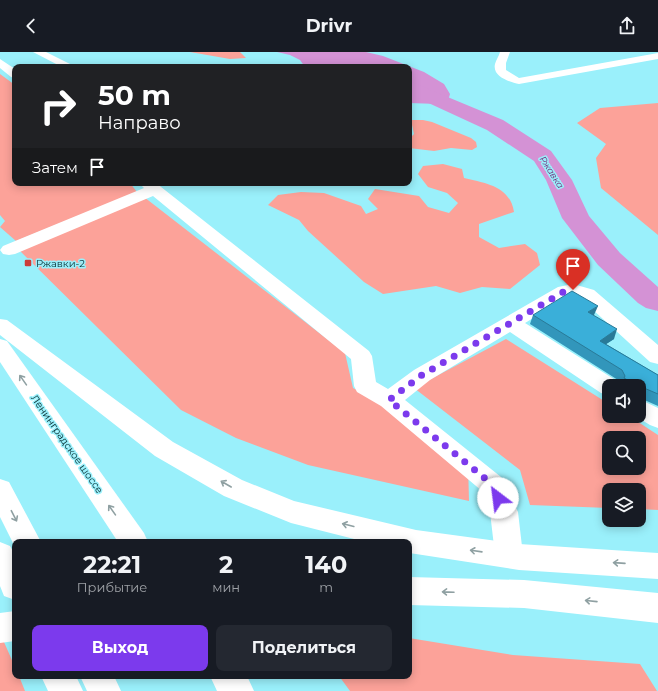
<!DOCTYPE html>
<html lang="ru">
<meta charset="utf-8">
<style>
:root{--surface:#171b24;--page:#242831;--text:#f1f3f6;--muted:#9ea1a6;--accent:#7c3aed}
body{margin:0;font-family:Montserrat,sans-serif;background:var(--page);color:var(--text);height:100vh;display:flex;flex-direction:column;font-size:15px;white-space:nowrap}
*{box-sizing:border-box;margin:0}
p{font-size:13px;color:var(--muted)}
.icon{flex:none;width:22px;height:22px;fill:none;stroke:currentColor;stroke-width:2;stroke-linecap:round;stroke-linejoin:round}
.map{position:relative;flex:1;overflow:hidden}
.details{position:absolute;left:12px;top:487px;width:400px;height:140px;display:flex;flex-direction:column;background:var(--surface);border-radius:8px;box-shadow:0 2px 10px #0003}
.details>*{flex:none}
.guide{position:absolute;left:12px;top:12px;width:400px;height:122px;border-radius:8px;box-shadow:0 2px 10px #0003;background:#202124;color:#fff;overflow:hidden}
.tools{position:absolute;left:602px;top:327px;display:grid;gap:8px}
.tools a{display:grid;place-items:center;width:44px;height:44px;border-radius:8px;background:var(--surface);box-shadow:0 2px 10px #0003;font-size:20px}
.pin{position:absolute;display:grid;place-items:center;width:34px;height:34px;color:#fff;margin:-41px -17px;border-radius:50% 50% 50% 0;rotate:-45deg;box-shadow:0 0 4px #0007}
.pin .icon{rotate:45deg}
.me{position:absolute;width:44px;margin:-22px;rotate:330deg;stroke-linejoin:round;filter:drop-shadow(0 0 3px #0008)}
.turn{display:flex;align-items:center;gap:14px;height:84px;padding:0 20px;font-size:18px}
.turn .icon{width:52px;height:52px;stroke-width:2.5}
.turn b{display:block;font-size:28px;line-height:34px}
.then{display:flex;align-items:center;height:38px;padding:0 20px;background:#0003;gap:8px;font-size:15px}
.eta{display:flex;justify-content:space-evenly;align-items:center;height:68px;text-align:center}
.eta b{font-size:24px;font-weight:700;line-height:28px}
.button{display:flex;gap:8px;margin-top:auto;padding:8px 20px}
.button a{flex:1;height:46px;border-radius:8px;background:var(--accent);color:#fff;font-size:16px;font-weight:700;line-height:46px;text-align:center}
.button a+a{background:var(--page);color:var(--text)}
header{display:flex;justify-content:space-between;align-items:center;height:52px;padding:0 20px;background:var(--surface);font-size:18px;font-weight:700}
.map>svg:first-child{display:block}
.green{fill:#fca299;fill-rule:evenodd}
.water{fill:#d492d5}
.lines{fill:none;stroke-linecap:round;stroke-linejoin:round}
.river{fill:#d492d5;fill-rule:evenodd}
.minor{fill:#fff;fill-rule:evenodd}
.major{fill:#fff;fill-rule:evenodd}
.highway{fill:#fff;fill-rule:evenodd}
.wall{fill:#3296bb}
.shaded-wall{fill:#297a98}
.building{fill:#3aafd9;stroke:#297a98}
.oneway{stroke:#8fa0a2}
.route{stroke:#7c3aed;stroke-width:7;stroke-dasharray:0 12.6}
.poi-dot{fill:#cc3d39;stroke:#9af0fb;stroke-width:1.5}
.labels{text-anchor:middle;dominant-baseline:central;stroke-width:3;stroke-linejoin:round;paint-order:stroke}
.far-water-label{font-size:9px;font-style:italic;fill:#742676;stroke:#9af0fb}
.poi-label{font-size:10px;fill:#072d31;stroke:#9af0fb;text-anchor:start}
.street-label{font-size:10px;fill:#072d31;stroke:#9af0fb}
</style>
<header><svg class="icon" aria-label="back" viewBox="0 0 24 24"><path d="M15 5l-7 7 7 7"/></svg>Drivr<svg class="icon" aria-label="share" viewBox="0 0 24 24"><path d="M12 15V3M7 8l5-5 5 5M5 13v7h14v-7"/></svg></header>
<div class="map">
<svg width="658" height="639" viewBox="0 0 658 639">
<rect width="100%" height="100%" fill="#9af0fb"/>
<!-- green -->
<g class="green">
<path d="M 190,0 L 240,0 L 246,6 L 230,7 Z"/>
<path d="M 0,22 L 15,33 L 15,131 L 130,131 L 137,140 L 16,189 L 0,175 L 5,169 L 0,163 Z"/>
<path d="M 658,51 L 658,183 L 601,136 L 596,106 L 606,92 L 577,71 L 600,56 Z"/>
<path d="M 409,68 L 423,68 L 432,70 L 471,86 L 476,90 L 477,95 L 472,98 L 451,96 L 434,99 L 409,96 L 409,87 L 414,82 L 412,73 L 409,72 Z"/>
<path d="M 443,112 L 462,117 L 464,126 C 485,131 510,134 514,160 L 479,172 L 479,185 L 499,196 L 525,192 L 537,201 L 540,213 L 510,237 L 482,235 L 460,241 L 436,234 L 383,242 L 364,230 L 308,179 L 299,168 L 268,153 L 278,143 L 301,140 L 324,141 L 361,154 L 366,162 L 378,157 L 368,147 L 375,137 L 419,144 L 428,155 L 449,161 L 458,151 L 447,141 L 428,135 L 418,122 L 423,114 Z"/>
<path d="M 144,145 L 345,301 L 353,336 L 425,373 L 468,411 L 469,449 L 308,413 L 236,386 L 181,358 L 18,197 Z"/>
<path d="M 506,287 L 609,352 L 609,364 L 629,364 L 658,383 L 658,458 L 639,457 L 639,438 L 609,438 L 609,456 L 530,453 L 520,418 L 414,336 ZM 609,386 L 639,386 L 639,416 L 609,416 Z"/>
<path d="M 0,581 L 15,615 L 15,624 L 19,624 L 25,639 L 0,639 Z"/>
<path d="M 409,586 L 513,603 L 640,612 L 657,639 L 350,639 L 339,624 L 409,624 Z"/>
</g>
<!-- water -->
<path class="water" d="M 277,0 L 366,0 L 383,4 L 424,20 L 444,32 L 450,42 L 448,49 L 438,52 L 409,51 L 409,15 L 305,15 L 300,8 L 290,3 Z"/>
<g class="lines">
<!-- river -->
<path class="river" d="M 409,29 L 503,68 L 551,99 L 572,128 L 589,164 L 620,201 L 658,235 L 658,259 L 646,256 L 638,251 L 598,213 L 562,166 L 546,128 L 534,109 L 487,78 L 409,42 Z"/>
<!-- minor -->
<g class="minor">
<path d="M 33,0 L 46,0 L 76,15 L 62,15 Z"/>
<path d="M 500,0 L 510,0 L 506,11 L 506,18 L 519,26 L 658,1 L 658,7 L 519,32 C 510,30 492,25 495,12 C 496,8 499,4 500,0 Z"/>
<path d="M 0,7 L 15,17 L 15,26 L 11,25 L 0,16 Z"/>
<path d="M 139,131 L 156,131 L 369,299 L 372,304 L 376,330 L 388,337 L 414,318 L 558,235 L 573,232 L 594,238 L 658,293 L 658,312 L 650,310 L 580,246 L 570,244 L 525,271 L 617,329 L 620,334 L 609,334 L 609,343 L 601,341 L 510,280 L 430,328 L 405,348 L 501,425 L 518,460 L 523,503 L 519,512 L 509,516 L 499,512 L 495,503 L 490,460 L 482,439 L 381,354 L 357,340 L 354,334 L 351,307 L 153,144 L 15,202 L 9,203 L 3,202 L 0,198 L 3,194 L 144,136 Z"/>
<path d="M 639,347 L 658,356 L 658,376 L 650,373 L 635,364 L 639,364 Z"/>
</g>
<!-- major -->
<g class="major">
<path d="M 0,267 L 7,268 L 173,390 L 242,428 L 294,449 L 416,478 L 519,492 L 658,501 L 658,527 L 519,518 L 416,502 L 409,501 L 409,490 L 366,490 L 291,471 L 224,444 L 155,404 L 0,283 Z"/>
<path d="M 0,490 L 10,494 L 15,503 L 15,548 L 4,544 L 0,534 Z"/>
<path d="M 409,525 L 524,528 L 658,541 L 658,571 L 524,556 L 409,553 Z"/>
<path d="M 15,559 L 15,589 L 0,591 L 0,561 Z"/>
<path d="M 41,624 L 76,624 L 83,639 L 48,639 Z"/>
</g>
<!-- highway -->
<g class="highway">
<path d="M 0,287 L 7,289 L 144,481 L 148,490 L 118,490 L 0,310 Z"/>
<path d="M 0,427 L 9,430 L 41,490 L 15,490 L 15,495 L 0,465 Z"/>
<path d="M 80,624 L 114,624 L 121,639 L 87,639 Z"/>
<path d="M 210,624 L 247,624 L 254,639 L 217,639 Z"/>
</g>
</g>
<!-- wall -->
<path class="wall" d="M 533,263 L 594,263 L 594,264 L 614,287 L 606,292 L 658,323 L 658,354 L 640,346 L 639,346 L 639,334 L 621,334 L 621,333 L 618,328 L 530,272 Z"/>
<!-- shaded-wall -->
<g class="shaded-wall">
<path d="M 598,254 L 594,263 L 584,270 L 588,260 Z"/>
<path d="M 617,277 L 614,287 L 597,298 L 600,289 Z"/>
<path d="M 644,336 L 640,346 L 639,346 L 639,344 L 642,337 Z"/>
</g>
<!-- building -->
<path class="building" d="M 572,239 L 598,254 L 588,260 L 617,277 L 600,289 L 658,323 L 658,342 L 644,336 L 642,337 L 639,335 L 639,334 L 638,334 L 624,326 L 625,324 L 622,318 L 533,263 Z"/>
<!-- one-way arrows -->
<defs><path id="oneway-shaft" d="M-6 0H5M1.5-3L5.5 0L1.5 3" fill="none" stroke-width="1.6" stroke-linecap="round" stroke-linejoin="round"/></defs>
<g class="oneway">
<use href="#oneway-shaft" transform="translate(23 328) rotate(-125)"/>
<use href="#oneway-shaft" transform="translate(226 432) rotate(-150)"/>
<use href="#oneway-shaft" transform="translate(112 458) rotate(-125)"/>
<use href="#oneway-shaft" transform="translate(14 464) rotate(63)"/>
<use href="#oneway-shaft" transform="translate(348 473) rotate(-166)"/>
<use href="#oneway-shaft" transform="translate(476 499) rotate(-172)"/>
<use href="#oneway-shaft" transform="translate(619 511) rotate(-176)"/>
<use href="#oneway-shaft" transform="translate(448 540) rotate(-178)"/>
<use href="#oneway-shaft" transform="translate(591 549) rotate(-174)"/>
</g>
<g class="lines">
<!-- route -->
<path class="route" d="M 498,446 L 492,432 L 389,348 L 422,323 L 565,239 L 573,238"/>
</g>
<!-- markers -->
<rect class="poi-dot" x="24" y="207" width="8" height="8" rx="2"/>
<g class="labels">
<!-- far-water labels -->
<g class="far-water-label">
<text transform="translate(552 120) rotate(57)">Ржавка</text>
</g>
<!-- poi labels -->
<g class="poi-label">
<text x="36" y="211">Ржавки-2</text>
</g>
<!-- street labels -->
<g class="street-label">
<text transform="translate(67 392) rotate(55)">Ленинградское шоссе</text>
</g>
</g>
</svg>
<div class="tools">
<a><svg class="icon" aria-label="sound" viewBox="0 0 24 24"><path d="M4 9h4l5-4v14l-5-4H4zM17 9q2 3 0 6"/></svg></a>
<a><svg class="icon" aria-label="search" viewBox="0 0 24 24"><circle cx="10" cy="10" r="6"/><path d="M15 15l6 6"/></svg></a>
<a><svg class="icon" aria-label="layers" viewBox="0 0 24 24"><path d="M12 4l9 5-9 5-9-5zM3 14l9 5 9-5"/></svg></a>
</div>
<div class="pin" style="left:573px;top:238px;background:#d93025"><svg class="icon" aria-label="arrive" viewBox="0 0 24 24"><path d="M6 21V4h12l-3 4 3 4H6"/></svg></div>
<svg class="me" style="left:498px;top:446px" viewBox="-20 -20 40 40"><circle r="19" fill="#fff"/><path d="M0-13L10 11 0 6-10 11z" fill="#7c3aed"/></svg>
<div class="guide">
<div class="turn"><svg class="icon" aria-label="right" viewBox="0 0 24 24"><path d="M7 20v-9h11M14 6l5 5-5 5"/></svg><div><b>50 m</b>Направо</div></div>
<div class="then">Затем<svg class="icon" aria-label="arrive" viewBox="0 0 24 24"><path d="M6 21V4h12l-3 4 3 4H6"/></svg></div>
</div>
<section class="details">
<div class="eta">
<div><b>22:21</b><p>Прибытие</p></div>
<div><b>2</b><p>мин</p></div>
<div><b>140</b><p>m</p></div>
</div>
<div class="button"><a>Выход</a><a>Поделиться</a></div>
</section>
</div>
